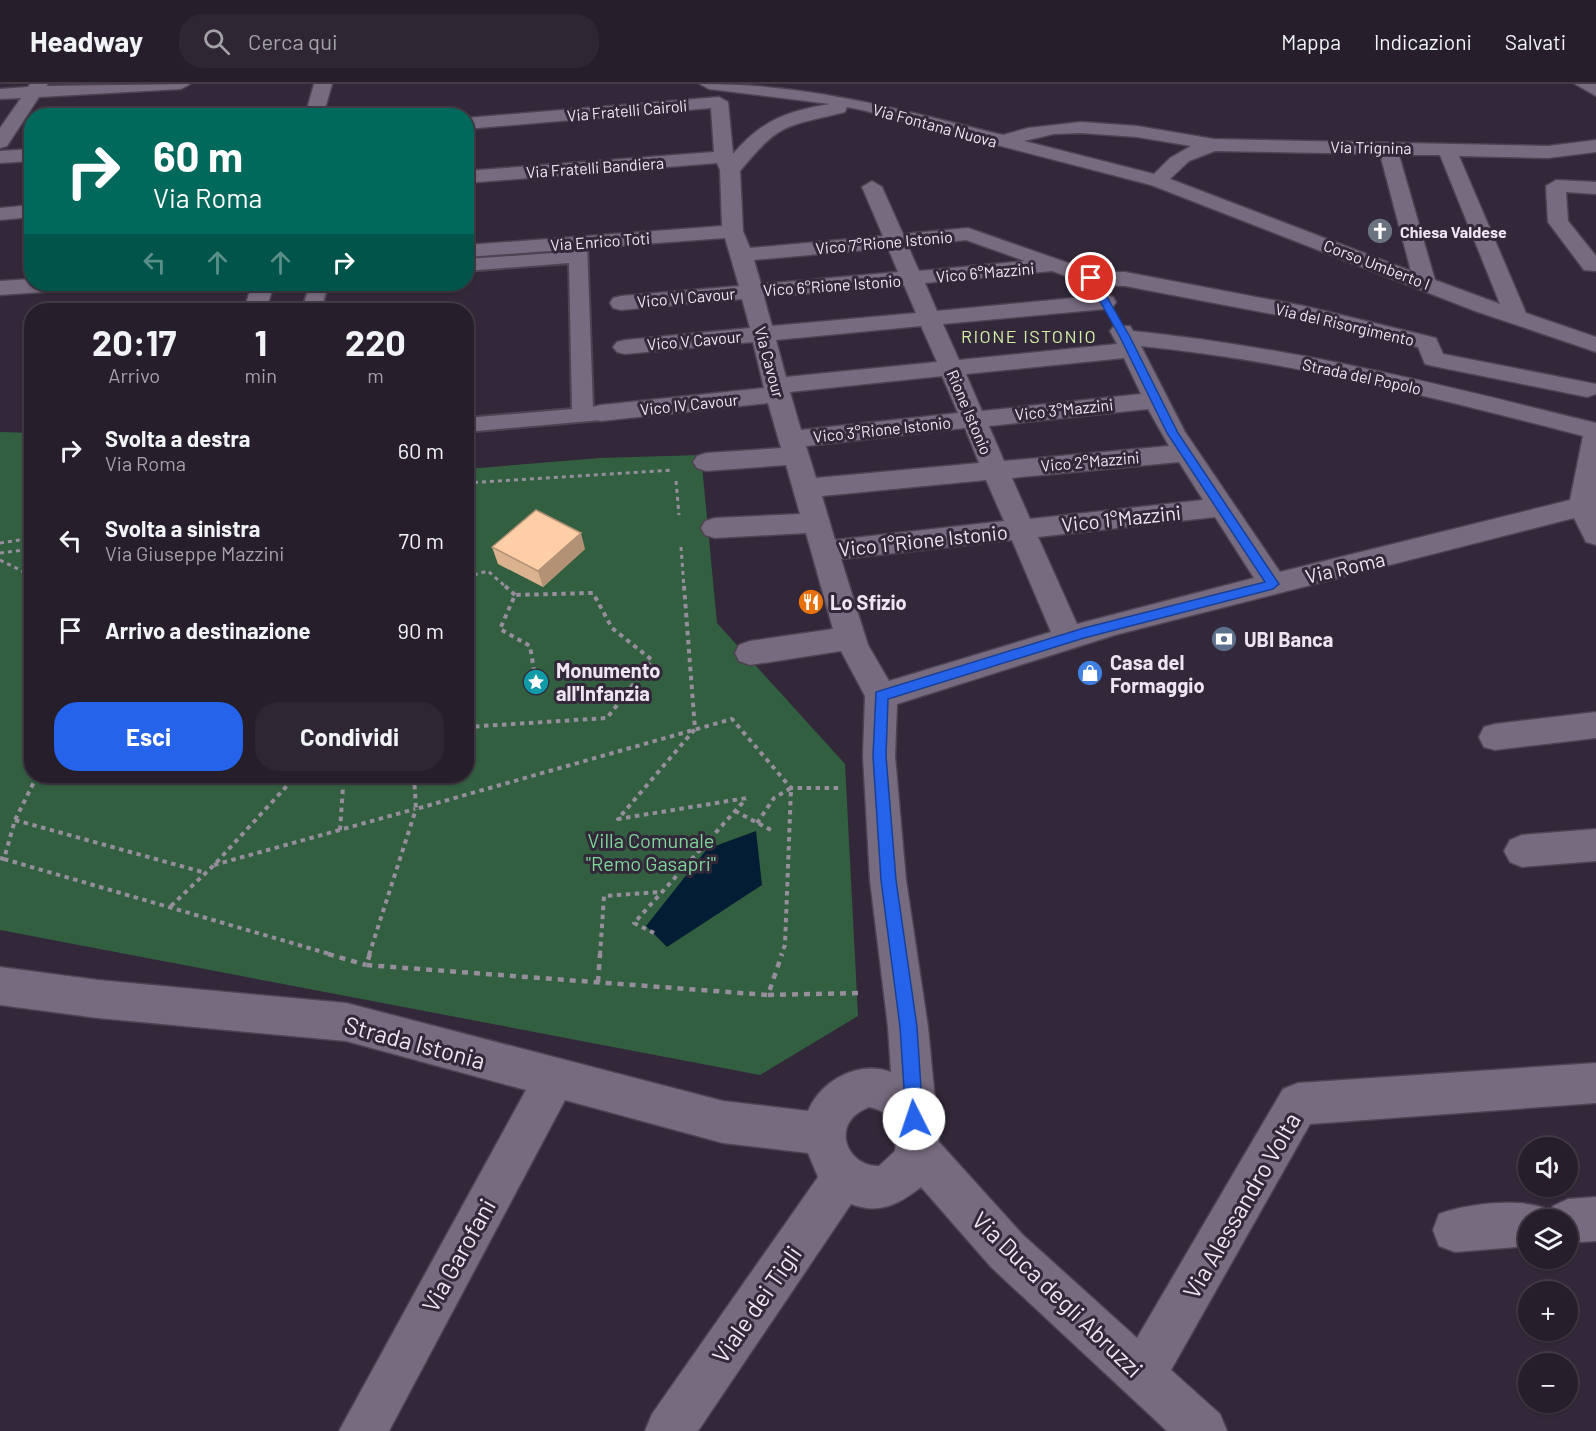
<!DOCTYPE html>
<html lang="it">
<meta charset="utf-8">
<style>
:root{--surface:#261e2b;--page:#2e2733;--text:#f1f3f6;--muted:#a4a2a9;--line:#423c47;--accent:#2563eb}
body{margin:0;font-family:Barlow,sans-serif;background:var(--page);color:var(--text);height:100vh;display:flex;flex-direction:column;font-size:22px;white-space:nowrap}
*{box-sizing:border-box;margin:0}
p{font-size:20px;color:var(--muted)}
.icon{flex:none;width:33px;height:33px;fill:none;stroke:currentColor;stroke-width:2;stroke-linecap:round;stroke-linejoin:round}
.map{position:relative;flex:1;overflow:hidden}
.details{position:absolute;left:24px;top:219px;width:450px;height:480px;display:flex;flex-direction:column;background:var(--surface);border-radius:24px;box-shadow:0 2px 4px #0004,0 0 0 2px var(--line)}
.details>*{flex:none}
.hud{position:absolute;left:24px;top:24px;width:450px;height:183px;border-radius:24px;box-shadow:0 2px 4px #0004,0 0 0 2px var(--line);background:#00695c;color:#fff;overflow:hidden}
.controls{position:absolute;left:1518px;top:1053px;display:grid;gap:12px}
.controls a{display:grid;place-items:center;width:60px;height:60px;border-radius:50%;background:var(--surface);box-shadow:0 2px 4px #0004,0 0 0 2px var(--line);font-size:30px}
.pin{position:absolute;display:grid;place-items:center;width:51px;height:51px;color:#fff;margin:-26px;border:3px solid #fff;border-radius:50%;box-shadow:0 2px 6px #0007}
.me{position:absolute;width:66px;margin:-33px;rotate:356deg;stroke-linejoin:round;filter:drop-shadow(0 0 4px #0008)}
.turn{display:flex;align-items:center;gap:21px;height:126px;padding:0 30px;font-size:27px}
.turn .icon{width:78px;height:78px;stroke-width:2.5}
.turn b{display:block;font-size:42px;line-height:51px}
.lanes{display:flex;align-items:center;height:57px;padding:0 30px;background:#0003;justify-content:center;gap:30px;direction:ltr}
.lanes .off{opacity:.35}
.eta{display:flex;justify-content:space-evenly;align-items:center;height:102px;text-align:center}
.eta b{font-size:36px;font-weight:700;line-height:42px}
.button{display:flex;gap:12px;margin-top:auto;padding:12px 30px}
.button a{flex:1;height:69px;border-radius:24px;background:var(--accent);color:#fff;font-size:24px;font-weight:700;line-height:69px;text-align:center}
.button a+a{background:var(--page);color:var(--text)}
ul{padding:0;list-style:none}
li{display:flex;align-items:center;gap:18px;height:90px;padding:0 30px}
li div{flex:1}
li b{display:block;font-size:22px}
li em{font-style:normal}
header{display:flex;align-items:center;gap:36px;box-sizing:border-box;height:84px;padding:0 30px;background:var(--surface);border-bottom:2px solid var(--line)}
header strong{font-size:28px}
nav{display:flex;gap:33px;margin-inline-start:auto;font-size:21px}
.search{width:420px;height:54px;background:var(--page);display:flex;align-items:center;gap:15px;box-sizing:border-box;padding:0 21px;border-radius:24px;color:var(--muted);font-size:22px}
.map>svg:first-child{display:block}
.green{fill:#335f41}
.water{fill:#021d34}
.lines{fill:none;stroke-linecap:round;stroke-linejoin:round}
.service-casing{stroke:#4d4352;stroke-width:4}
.minor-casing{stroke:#4d4352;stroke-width:3}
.tertiary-casing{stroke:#4d4352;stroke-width:3}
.path-far2{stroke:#968e9c;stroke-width:3;stroke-dasharray:4 4;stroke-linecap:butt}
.path-far1{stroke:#968e9c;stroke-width:4;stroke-dasharray:4.5 4.5;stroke-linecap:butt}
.path{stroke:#968e9c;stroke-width:4.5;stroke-dasharray:6 6;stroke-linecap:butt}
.service{fill:#776b7f;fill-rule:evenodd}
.minor{fill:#776b7f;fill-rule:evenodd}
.tertiary{fill:#776b7f;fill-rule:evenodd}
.wall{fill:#dab290}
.shaded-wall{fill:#b29175}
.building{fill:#fecfa7;stroke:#b29175;stroke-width:1.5}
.route{fill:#2563eb;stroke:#184099;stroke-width:1.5}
.labels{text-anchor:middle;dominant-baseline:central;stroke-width:6;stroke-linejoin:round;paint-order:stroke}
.far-street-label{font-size:16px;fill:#ede6f2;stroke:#322839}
.far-poi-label{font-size:16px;font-weight:bold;fill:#ede6f2;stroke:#322839;text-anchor:start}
.far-quarter-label{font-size:18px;letter-spacing:1.5px;fill:#d4efa5;stroke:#322839}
.street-label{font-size:20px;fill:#ede6f2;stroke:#322839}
.poi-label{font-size:20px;font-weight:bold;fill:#ede6f2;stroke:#322839;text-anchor:start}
.park-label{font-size:20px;fill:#7cd799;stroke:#322839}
.near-street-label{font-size:24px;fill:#ede6f2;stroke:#322839}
</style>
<header>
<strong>Headway</strong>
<div class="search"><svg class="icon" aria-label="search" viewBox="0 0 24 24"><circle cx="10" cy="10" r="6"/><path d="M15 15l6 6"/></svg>Cerca qui</div>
<nav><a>Mappa</a><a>Indicazioni</a><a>Salvati</a></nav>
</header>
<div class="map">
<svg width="1596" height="1347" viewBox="0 0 1596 1347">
<rect width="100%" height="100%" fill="#322839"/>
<!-- green -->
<path class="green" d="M 0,348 L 31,349 L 32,692 L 466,692 L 467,385 L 600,374 L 701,371 L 717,539 L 845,680 L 858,932 L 760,991 L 0,846 Z"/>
<!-- water -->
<path class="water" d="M 756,747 L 762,801 L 667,863 L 646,842 L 707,765 Z"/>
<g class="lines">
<!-- service casing -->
<g class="service-casing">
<g id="service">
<path d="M 578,153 L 587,158 L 593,323 L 609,324 L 612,329 L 609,334 L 601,336 L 466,348 L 466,334 L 572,325 L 569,179 L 466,187 L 466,175 L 569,168 L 569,158 Z"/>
<path d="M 310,200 L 328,200 L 321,226 L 302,226 Z"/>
</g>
</g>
<!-- minor casing -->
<g class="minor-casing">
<g id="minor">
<path d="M 30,0 L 48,0 L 46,2 L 190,0 L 181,5 L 39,13 L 7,62 L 0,64 L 0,44 L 21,14 L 0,15 L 0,5 L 28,3 Z"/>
<path d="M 314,0 L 332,0 L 323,32 L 305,32 Z"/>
<path d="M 700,0 C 811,0 898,25 1003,51 L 1028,44 L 1081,38 L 1137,42 L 1214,55 L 1548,62 L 1596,56 L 1596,68 L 1548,74 L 1459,72 L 1526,229 L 1596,253 L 1596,268 L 1475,227 L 1151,101 L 862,26 L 847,23 L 845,28 C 786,43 781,37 740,87 L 743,147 L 750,164 L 883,152 L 862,103 L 872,97 L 882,103 L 903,150 L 968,144 L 1094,188 L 1125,188 L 1304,222 L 1436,254 L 1443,270 L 1596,300 L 1596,310 L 1587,313 L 1433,282 L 1425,280 L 1418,263 L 1304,236 L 1125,202 L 1091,201 L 1052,187 L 925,199 L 937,227 L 1105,211 L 1113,213 L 1116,218 L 1113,223 L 1105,225 L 943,240 L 959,276 L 1117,260 L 1110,247 L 1114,242 L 1130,242 L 1133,247 C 1291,263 1443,301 1596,339 L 1596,461 L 1586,458 L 1574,434 L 1115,551 L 897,620 L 895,672 L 906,796 L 928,943 L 939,1058 L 1023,1151 L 1137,1254 L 1283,1005 L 1298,999 L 1596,979 L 1596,1019 L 1310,1040 L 1171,1286 L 1220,1330 L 1227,1347 L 1167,1347 L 991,1183 L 921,1103 C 899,1120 880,1131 851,1120 L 698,1347 L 645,1347 L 652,1330 L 818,1093 L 808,1069 L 723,1059 L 565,1016 L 389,1347 L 339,1347 L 526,1006 L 346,957 L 98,934 L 0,921 L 0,883 L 98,896 L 346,919 L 723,1017 L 808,1027 C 821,996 859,976 891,988 L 888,943 L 870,796 L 863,672 L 865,612 L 841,567 L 750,581 L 739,577 L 735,569 L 739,561 L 750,557 L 833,545 L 806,449 L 715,454 L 705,451 L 701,444 L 705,437 L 715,434 L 800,430 L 786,381 L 706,387 L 697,384 L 693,378 L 697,372 L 706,369 L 781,364 L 768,319 L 601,337 L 592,335 L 589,329 L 592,323 L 601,321 L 764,304 L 753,258 L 625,270 L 617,268 L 613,263 L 617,258 L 625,256 L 750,244 L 742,215 L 621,226 L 613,224 L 610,219 L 613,214 L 621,212 L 739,202 L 725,154 L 466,173 L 466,161 L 722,142 L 720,86 L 717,79 L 466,99 L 466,87 L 714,68 L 711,24 L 466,45 L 466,34 L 719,13 L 728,18 L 733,70 C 762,36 787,27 830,20 L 709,5 ZM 1081,49 L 1137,53 L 1191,62 L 1170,74 L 1154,90 L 1024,57 L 1054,50 ZM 1215,67 L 1380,70 L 1411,187 L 1170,95 L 1189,77 ZM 1399,71 L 1440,71 L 1500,220 L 1435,196 ZM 966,156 L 1025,177 L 919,187 L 908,162 ZM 888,164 L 898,188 L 761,200 L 754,176 ZM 904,201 L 916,229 L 772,242 L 764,213 ZM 921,242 L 937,278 L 786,293 L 776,256 ZM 1141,262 C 1291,277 1437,314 1583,352 L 1570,416 L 1280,488 L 1185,348 ZM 1124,274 L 1141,310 L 982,327 L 966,290 ZM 942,292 L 958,329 L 801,346 L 790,308 ZM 1148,325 L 1169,362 L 1004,377 L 989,342 ZM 965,344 L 979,379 L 816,394 L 806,362 ZM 1179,378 L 1203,416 L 1030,435 L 1012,394 ZM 986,396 L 1004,437 L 835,456 L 822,412 ZM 1215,433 L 1254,494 L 1077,540 L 1038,453 ZM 1012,456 L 1051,548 L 889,597 L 868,561 L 841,475 ZM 869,1023 C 893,1028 899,1044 895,1067 L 879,1082 C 847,1083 828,1039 869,1023 Z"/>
<path d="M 32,65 L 32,77 L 0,79 L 0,67 Z"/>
<path d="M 1556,96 L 1596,98 L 1596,110 L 1566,108 L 1568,137 L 1596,172 L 1596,187 L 1584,186 L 1548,138 L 1546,102 Z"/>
<path d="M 32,121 L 32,133 L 0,136 L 0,124 Z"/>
<path d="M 32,195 L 32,200 L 67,200 L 64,205 L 56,207 L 0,211 L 0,197 Z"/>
<path d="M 252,200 L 274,200 L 266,226 L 244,226 Z"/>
<path d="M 1596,628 L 1596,654 L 1495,666 L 1484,663 L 1479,653 L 1484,643 L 1495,640 Z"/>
<path d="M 1596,745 L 1596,777 L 1522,783 L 1510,778 L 1504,767 L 1510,756 L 1522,751 Z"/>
<path d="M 1596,1113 L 1596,1157 L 1568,1159 L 1568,1136 L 1528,1136 L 1528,1162 L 1455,1168 L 1439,1162 L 1433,1146 L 1439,1130 C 1466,1120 1518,1114 1544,1124 L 1547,1134 L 1553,1122 L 1568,1115 Z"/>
</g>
</g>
<!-- tertiary casing -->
<g class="tertiary-casing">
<path id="tertiary" d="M 1575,0 L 1596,0 L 1596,12 Z"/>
</g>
<!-- path-far2 -->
<g class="path-far2">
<path d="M 676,397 L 679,431"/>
<path d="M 466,399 L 672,386"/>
<path d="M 0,459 L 32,454"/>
<path d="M 681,463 L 684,504"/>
<path d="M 0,469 L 32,465"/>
<path d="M 0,476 L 32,492"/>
<path d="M 466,493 L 488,487 L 507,504"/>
</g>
<!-- path-far1 -->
<g class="path-far1">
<path d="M 505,502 L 515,511"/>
<path d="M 684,502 L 695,645 L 618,735 L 747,714"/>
<path d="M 466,643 L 607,634 L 652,576 L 612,544 L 593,509 L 515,511 L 500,545 L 530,562 L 536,598"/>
<path d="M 414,692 L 416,725 L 732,635 L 791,704 L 841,704"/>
<path d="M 735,727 L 771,746"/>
<path d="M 15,736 L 206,789"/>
<path d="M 757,739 L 774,714 L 791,704 L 785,861 L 781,871"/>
<path d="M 340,746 L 343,703"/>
<path d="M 0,774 L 4,775 L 15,736 L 37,692"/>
<path d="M 4,775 L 333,871"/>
<path d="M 214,781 L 415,725"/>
<path d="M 171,822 L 214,781 L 296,692"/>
<path d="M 654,849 L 634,839 L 746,715"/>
<path d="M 369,871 L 416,725"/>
<path d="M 600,871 L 604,812 L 660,808"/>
</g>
<!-- path -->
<g class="path">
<path d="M 328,870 L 366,881"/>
<path d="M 370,870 L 366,881 L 768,911 L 782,870"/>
<path d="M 598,898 L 600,870"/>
<path d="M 768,911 L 860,909"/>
</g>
<!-- service -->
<use href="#service" class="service"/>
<!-- minor -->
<use href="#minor" class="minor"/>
<!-- tertiary -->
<use href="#tertiary" class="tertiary"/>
</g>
<!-- wall -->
<path class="wall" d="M 492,463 L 585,465 L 543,503 L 498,480 Z"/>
<!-- shaded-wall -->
<path class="shaded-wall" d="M 581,449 L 585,465 L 543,503 L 538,487 Z"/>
<!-- building -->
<path class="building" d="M 536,426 L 581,449 L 538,487 L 492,463 Z"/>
<!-- route -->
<path class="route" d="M 1091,191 L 1096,194 L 1130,253 L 1178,349 L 1279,500 L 1273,505 L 1084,554 L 888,615 L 886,672 L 896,796 L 917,943 L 923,1035 L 920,1042 L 914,1044 L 908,1042 L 906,1035 L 900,943 L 881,796 L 873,672 L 876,608 L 1084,544 L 1265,498 L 1167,349 L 1120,253 L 1087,194 Z"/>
<!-- icons -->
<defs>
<g id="church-disc" transform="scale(1.35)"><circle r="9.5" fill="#6b7280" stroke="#322839"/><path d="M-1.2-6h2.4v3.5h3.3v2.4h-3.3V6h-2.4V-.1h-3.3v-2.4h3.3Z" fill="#fff"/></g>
<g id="restaurant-disc" transform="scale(1.35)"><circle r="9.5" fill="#e8710a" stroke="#322839"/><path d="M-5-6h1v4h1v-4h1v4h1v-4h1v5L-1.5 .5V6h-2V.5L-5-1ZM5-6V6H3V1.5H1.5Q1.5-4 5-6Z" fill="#fff"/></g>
<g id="bank-disc" transform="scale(1.35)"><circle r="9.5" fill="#5c6f8a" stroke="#322839"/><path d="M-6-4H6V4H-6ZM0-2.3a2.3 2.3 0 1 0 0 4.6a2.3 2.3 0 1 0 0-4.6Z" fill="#fff"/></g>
<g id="shop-disc" transform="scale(1.35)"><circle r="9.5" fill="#3f7fe0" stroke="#322839"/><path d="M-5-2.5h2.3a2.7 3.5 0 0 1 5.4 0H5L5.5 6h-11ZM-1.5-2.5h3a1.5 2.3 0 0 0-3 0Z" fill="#fff"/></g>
<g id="sight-disc" transform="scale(1.35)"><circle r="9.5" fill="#0f9aa8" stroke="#322839"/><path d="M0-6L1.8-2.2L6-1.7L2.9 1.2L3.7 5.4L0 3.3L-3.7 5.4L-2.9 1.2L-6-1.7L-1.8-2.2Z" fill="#fff"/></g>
</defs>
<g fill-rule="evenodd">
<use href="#church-disc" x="1380" y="147"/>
<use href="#restaurant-disc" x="811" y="518"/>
<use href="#bank-disc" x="1224" y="555"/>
<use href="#shop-disc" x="1090" y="589"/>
<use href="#sight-disc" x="536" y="598"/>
</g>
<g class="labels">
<!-- far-street labels -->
<g class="far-street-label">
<text transform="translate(627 26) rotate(-5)">Via Fratelli Cairoli</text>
<text transform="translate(935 41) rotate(15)">Via Fontana Nuova</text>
<text transform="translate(1371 63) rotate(1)">Via Trignina</text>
<text transform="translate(595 83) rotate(-4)">Via Fratelli Bandiera</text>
<text transform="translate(600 157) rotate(-4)">Via Enrico Toti</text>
<text transform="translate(884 158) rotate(-5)">Vico 7°Rione Istonio</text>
<text transform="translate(1377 180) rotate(21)">Corso Umberto I</text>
<text transform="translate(985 188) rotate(-5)">Vico 6°Mazzini</text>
<text transform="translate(832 201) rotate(-4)">Vico 6°Rione Istonio</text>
<text transform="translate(686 213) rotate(-5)">Vico VI Cavour</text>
<text transform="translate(1345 240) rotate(13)">Via del Risorgimento</text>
<text transform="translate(694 256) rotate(-5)">Vico V Cavour</text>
<text transform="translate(770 278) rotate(75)">Via Cavour</text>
<text transform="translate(1362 292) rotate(12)">Strada del Popolo</text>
<text transform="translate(689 320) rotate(-6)">Vico IV Cavour</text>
<text transform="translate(1064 325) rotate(-6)">Vico 3°Mazzini</text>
<text transform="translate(970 328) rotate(67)">Rione Istonio</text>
<text transform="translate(882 345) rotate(-6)">Vico 3°Rione Istonio</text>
<text transform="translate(1090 377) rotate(-5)">Vico 2°Mazzini</text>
</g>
<!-- far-poi labels -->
<g class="far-poi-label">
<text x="1400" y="147">Chiesa Valdese</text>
</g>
<!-- far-quarter labels -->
<g class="far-quarter-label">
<text x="1029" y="252">RIONE ISTONIO</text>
</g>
<!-- street labels -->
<g class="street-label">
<text transform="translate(1121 434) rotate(-6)">Vico 1°Mazzini</text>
<text transform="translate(923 456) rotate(-6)">Vico 1°Rione Istonio</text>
<text transform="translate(1345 483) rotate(-13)">Via Roma</text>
</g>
<!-- poi labels -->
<g class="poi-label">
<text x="830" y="518">Lo Sfizio</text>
<text x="1244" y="555">UBI Banca</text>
<text x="1110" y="578">Casa del<tspan x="1110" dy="23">Formaggio</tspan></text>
<text x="556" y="586">Monumento<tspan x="556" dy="23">all'Infanzia</tspan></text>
</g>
<!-- park labels -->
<g class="park-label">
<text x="651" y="756">Villa Comunale<tspan x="651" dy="23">"Remo Gasapri"</tspan></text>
</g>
<!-- near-street labels -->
<g class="near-street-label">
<text transform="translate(415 958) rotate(15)">Strada Istonia</text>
<text transform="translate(1241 1121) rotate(-60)">Via Alessandro Volta</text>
<text transform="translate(458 1171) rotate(-61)">Via Garofani</text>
<text transform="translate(1058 1210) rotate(44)">Via Duca degli Abruzzi</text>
<text transform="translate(756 1220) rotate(-55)">Viale dei Tigli</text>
</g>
</g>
</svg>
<div class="controls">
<a><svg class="icon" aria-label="sound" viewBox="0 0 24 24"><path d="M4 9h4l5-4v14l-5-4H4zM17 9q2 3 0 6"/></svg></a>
<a><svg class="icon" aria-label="layers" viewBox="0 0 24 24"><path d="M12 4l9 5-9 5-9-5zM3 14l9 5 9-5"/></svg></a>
<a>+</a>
<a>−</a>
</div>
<div class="pin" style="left:1091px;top:194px;background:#d93025"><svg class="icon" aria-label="arrive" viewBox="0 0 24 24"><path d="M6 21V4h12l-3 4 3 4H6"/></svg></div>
<svg class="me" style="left:914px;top:1035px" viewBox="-20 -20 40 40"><circle r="19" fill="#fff"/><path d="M0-13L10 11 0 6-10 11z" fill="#2563eb"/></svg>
<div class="hud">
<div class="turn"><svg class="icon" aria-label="right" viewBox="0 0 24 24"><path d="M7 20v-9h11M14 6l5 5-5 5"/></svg><div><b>60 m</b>Via Roma</div></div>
<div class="lanes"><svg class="icon off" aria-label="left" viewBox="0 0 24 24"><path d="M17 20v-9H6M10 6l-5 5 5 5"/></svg><svg class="icon off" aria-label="ahead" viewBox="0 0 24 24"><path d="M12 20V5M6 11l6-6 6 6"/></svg><svg class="icon off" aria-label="ahead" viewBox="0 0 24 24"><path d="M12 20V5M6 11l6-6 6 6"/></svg><svg class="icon" aria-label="right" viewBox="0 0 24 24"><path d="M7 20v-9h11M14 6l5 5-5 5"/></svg></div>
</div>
<section class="details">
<div class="eta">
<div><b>20:17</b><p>Arrivo</p></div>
<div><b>1</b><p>min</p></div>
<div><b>220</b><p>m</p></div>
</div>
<ul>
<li><svg class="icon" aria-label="right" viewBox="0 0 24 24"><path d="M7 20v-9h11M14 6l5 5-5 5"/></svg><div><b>Svolta a destra</b><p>Via Roma</p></div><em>60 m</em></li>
<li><svg class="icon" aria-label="left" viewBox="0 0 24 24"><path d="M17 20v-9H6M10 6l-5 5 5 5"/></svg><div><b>Svolta a sinistra</b><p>Via Giuseppe Mazzini</p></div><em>70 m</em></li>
<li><svg class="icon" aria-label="arrive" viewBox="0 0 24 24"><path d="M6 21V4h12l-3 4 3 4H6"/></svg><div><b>Arrivo a destinazione</b></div><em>90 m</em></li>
</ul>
<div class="button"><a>Esci</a><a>Condividi</a></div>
</section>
</div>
